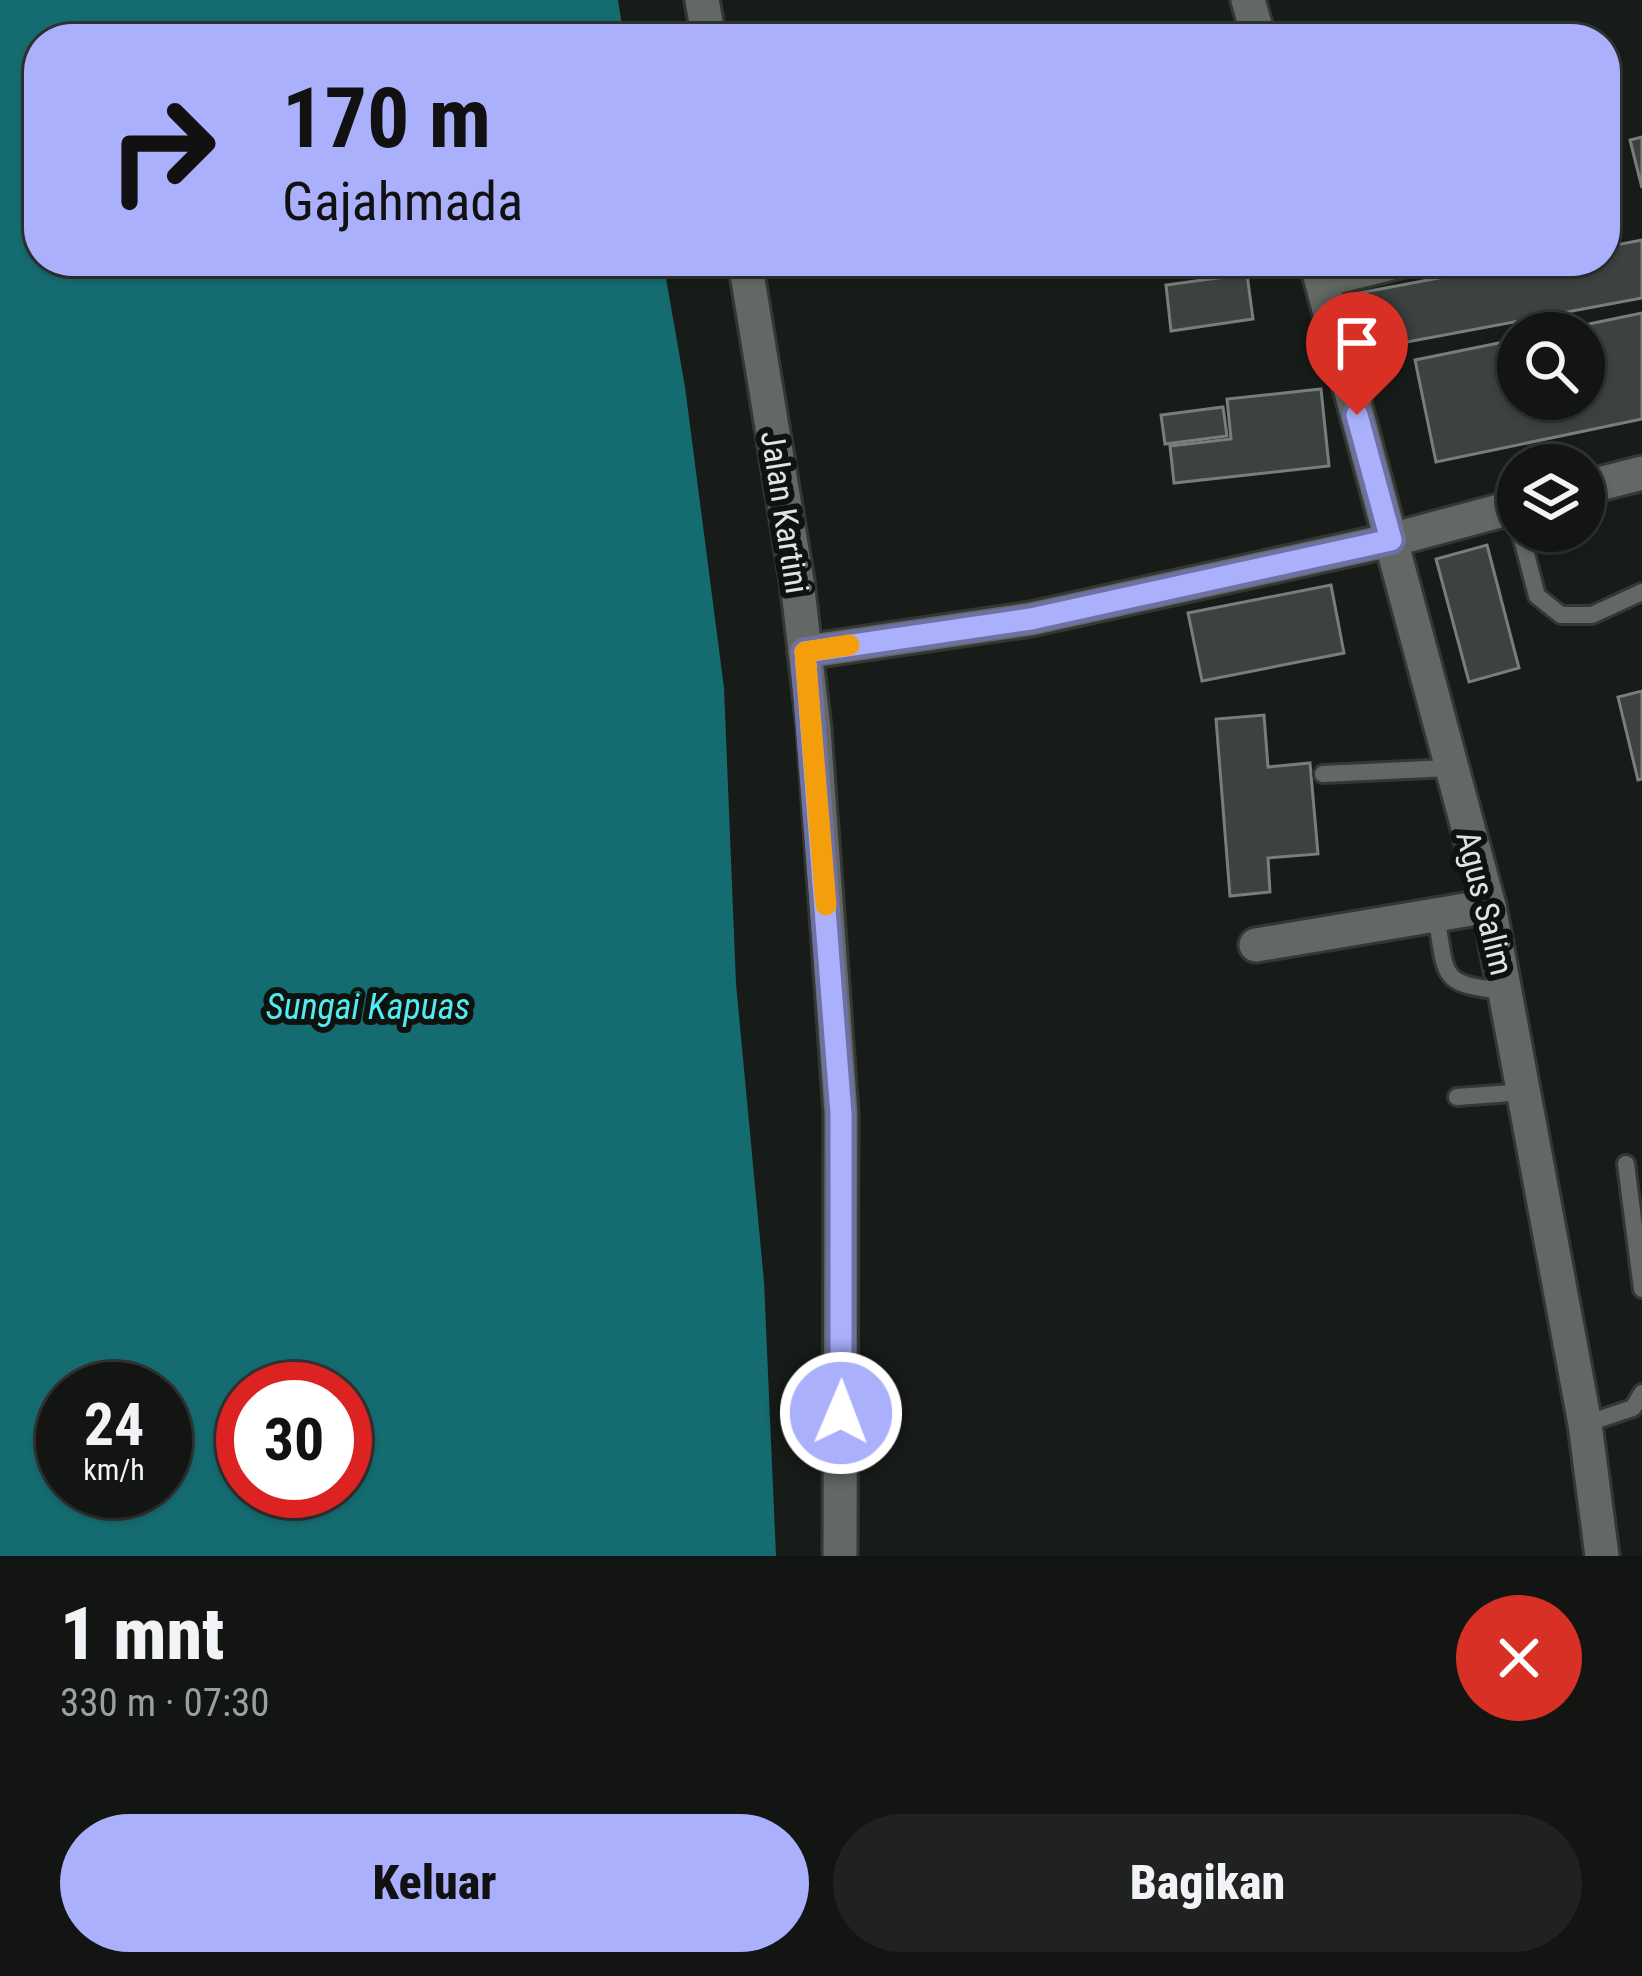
<!DOCTYPE html>
<html lang="id">
<meta charset="utf-8">
<style>
:root{--surface:#121512;--page:#1f2220;--text:#f1f3f6;--muted:#9c9f9f;--line:#313432;--accent:#aab0fb}
body{margin:0;font-family:"Roboto Condensed",sans-serif;background:var(--page);color:var(--text);height:100vh;display:flex;flex-direction:column;font-size:45px;white-space:nowrap}
*{box-sizing:border-box;margin:0}
p{font-size:39px;color:var(--muted)}
.icon{flex:none;width:66px;height:66px;fill:none;stroke:currentColor;stroke-width:2;stroke-linecap:round;stroke-linejoin:round}
.map{position:relative;height:1556px;overflow:hidden}
.drawer{display:flex;flex-direction:column;background:var(--surface);flex:1}
.drawer>*{flex:none}
.guide{position:absolute;left:24px;top:24px;width:1596px;height:252px;border-radius:48px;box-shadow:0 3px 9px #0004,0 0 0 3px var(--line);background:#aab0fb;color:#111;overflow:hidden}
.controls{position:absolute;left:1497px;top:312px;display:grid;gap:24px}
.controls a{display:grid;place-items:center;width:108px;height:108px;border-radius:50%;background:var(--surface);box-shadow:0 3px 9px #0004,0 0 0 3px var(--line);font-size:60px}
.speed{position:absolute;left:36px;top:1362px;display:flex;gap:24px;font-size:60px;font-weight:700;text-align:center}
.speed>*{display:grid;place-content:center;width:156px;height:156px;border-radius:50%;background:var(--surface);box-shadow:0 3px 9px #0004,0 0 0 3px var(--line);line-height:1}
.speed small{font-size:30px;font-weight:400}
.speed .limit{border:18px solid #d22;background:#fff;color:#111}
.pin{position:absolute;display:grid;place-items:center;width:102px;height:102px;color:#fff;margin:-123px -51px;border-radius:50% 50% 50% 0;rotate:-45deg;box-shadow:0 0 12px #0007}
.pin .icon{rotate:45deg}
.me{position:absolute;width:132px;margin:-66px;rotate:1deg;stroke-linejoin:round;filter:drop-shadow(0 0 9px #0008)}
.turn{display:flex;align-items:center;gap:42px;height:252px;padding:0 60px;font-size:54px}
.turn .icon{width:156px;height:156px;stroke-width:2.5}
.turn b{display:block;font-size:84px;line-height:102px}
.round{display:grid;place-items:center;flex:none;width:126px;height:126px;border-radius:63px;background:var(--page)}
.overview{display:flex;align-items:center;justify-content:space-between;height:204px;padding:0 60px}
h1{font-size:72px;font-weight:800;line-height:90px}
.action{display:flex;gap:24px;margin-top:auto;padding:24px 60px}
.action a{flex:1;height:138px;border-radius:72px;background:var(--accent);color:#111;font-size:48px;font-weight:800;line-height:138px;text-align:center}
.action a+a{background:var(--page);color:var(--text)}
.map>svg:first-child{display:block}
.water{fill:#156c70;fill-rule:evenodd}
.building{fill:#3c4240;stroke:#787e7c;stroke-width:3}
.lines{fill:none;stroke-linecap:round;stroke-linejoin:round}
.service-casing{stroke:#353735;stroke-width:22}
.minor-casing{stroke:#353735;stroke-width:39}
.service{stroke:#646864;stroke-width:16}
.minor{stroke:#646864;stroke-width:33}
.route-casing{stroke:#6e72a3;stroke-width:30}
.route{stroke:#aab0fb;stroke-width:21}
.slow{stroke:#f59e0b;stroke-width:21}
.labels{text-anchor:middle;dominant-baseline:central;stroke-width:12;stroke-linejoin:round;paint-order:stroke}
.street-label{font-size:33px;fill:#e2e4e2;stroke:#0f130f}
.water-label{font-size:36px;font-style:italic;fill:#52ebf1;stroke:#0f130f}
</style>
<div class="map">
<svg width="1642" height="1556" viewBox="0 0 1642 1556">
<rect width="100%" height="100%" fill="#181c18"/>
<!-- water -->
<path class="water" d="M 0,0 L 618,0 L 624,39 L 39,39 L 39,261 L 663,261 L 685,387 L 724,688 L 736,984 L 764,1282 L 776,1556 L 0,1556 ZM 63,1389 L 165,1389 L 165,1491 L 63,1491 ZM 243,1389 L 345,1389 L 345,1491 L 243,1491 Z"/>
<!-- building -->
<g class="building">
<path d="M 1642,137 L 1642,188 L 1630,140 Z"/>
<path d="M 1642,240 L 1642,298 L 1364,350 L 1354,294 L 1529,261 L 1605,261 L 1605,247 Z"/>
<path d="M 1247,274 L 1253,319 L 1171,331 L 1166,285 Z"/>
<path d="M 1642,313 L 1642,419 L 1436,462 L 1415,360 L 1518,339 L 1518,399 L 1584,399 L 1584,333 L 1545,333 Z"/>
<path d="M 1321,389 L 1329,466 L 1174,483 L 1170,446 L 1231,439 L 1227,399 Z"/>
<path d="M 1223,407 L 1227,436 L 1165,444 L 1161,415 Z"/>
<path d="M 1487,545 L 1519,668 L 1469,682 L 1436,559 Z"/>
<path d="M 1331,585 L 1344,653 L 1202,681 L 1188,613 Z"/>
<path d="M 1642,691 L 1642,779 L 1638,780 L 1618,697 Z"/>
<path d="M 1264,715 L 1268,767 L 1310,763 L 1318,854 L 1268,858 L 1270,892 L 1230,896 L 1216,719 Z"/>
</g>
<g class="lines">
<!-- service casing -->
<g class="service-casing">
<g id="service">
<path d="M 1605,160 L 1607,160"/>
<path d="M 1323,289 L 1435,261"/>
<path d="M 1520,531 L 1537,596 L 1561,615 L 1592,615 L 1642,592"/>
<path d="M 1323,774 L 1449,768"/>
<path d="M 1436,915 C 1447,978 1438,984 1505,991"/>
<path d="M 1457,1097 L 1525,1092"/>
<path d="M 1626,1164 L 1642,1289"/>
<path d="M 1585,1424 L 1633,1408 L 1642,1393"/>
</g>
</g>
<!-- minor casing -->
<g class="minor-casing">
<g id="minor">
<path d="M 702,0 L 709,39"/>
<path d="M 1248,0 L 1259,39"/>
<path d="M 745,261 L 797,581 L 814,729 L 841,1114 L 840,1556"/>
<path d="M 1316,261 L 1489,906 L 1585,1424 L 1602,1556"/>
<path d="M 1584,488 L 1642,473"/>
<path d="M 805,652 L 1031,619 L 1391,540 L 1518,506"/>
<path d="M 1256,945 L 1489,906"/>
</g>
</g>
<!-- service -->
<use href="#service" class="service"/>
<!-- minor -->
<use href="#minor" class="minor"/>
</g>
<g class="lines">
<!-- route casing -->
<g class="route-casing">
<path id="route" d="M 841,1413 L 841,1114 L 805,652 L 1031,619 L 1391,540 L 1357,415"/>
</g>
<!-- route -->
<use href="#route" class="route"/>
<!-- slow -->
<path class="slow" d="M 826,905 L 805,652 L 849,645"/>
</g>
<g class="labels">
<!-- street labels -->
<g class="street-label">
<text transform="translate(785 512) rotate(81)">Jalan Kartini</text>
<text transform="translate(1485 903) rotate(76)">Agus Salim</text>
</g>
<!-- water labels -->
<g class="water-label">
<text x="368" y="1007">Sungai Kapuas</text>
</g>
</g>
</svg>
<div class="controls">
<a><svg class="icon" aria-label="search" viewBox="0 0 24 24"><circle cx="10" cy="10" r="6"/><path d="M15 15l6 6"/></svg></a>
<a><svg class="icon" aria-label="layers" viewBox="0 0 24 24"><path d="M12 4l9 5-9 5-9-5zM3 14l9 5 9-5"/></svg></a>
</div>
<div class="speed"><div>24<small>km/h</small></div><div class="limit">30</div></div>
<div class="pin" style="left:1357px;top:415px;background:#d93025"><svg class="icon" aria-label="arrive" viewBox="0 0 24 24"><path d="M6 21V4h12l-3 4 3 4H6"/></svg></div>
<svg class="me" style="left:841px;top:1413px" viewBox="-20 -20 40 40"><circle r="17" fill="#aab0fb" stroke="#fff" stroke-width="3"/><path d="M0-11L8 9 0 5-8 9z" fill="#fff"/></svg>
<div class="guide">
<div class="turn"><svg class="icon" aria-label="right" viewBox="0 0 24 24"><path d="M7 20v-9h11M14 6l5 5-5 5"/></svg><div><b>170 m</b>Gajahmada</div></div>
</div>
</div>
<section class="drawer">
<div class="overview"><div><h1>1 mnt</h1><p>330 m · 07:30</p></div><a class="round" style="background:#d93025;color:#fff"><svg class="icon" aria-label="close" viewBox="0 0 24 24"><path d="M6 6l12 12M18 6L6 18"/></svg></a></div>
<div class="action"><a>Keluar</a><a>Bagikan</a></div>
</section>
